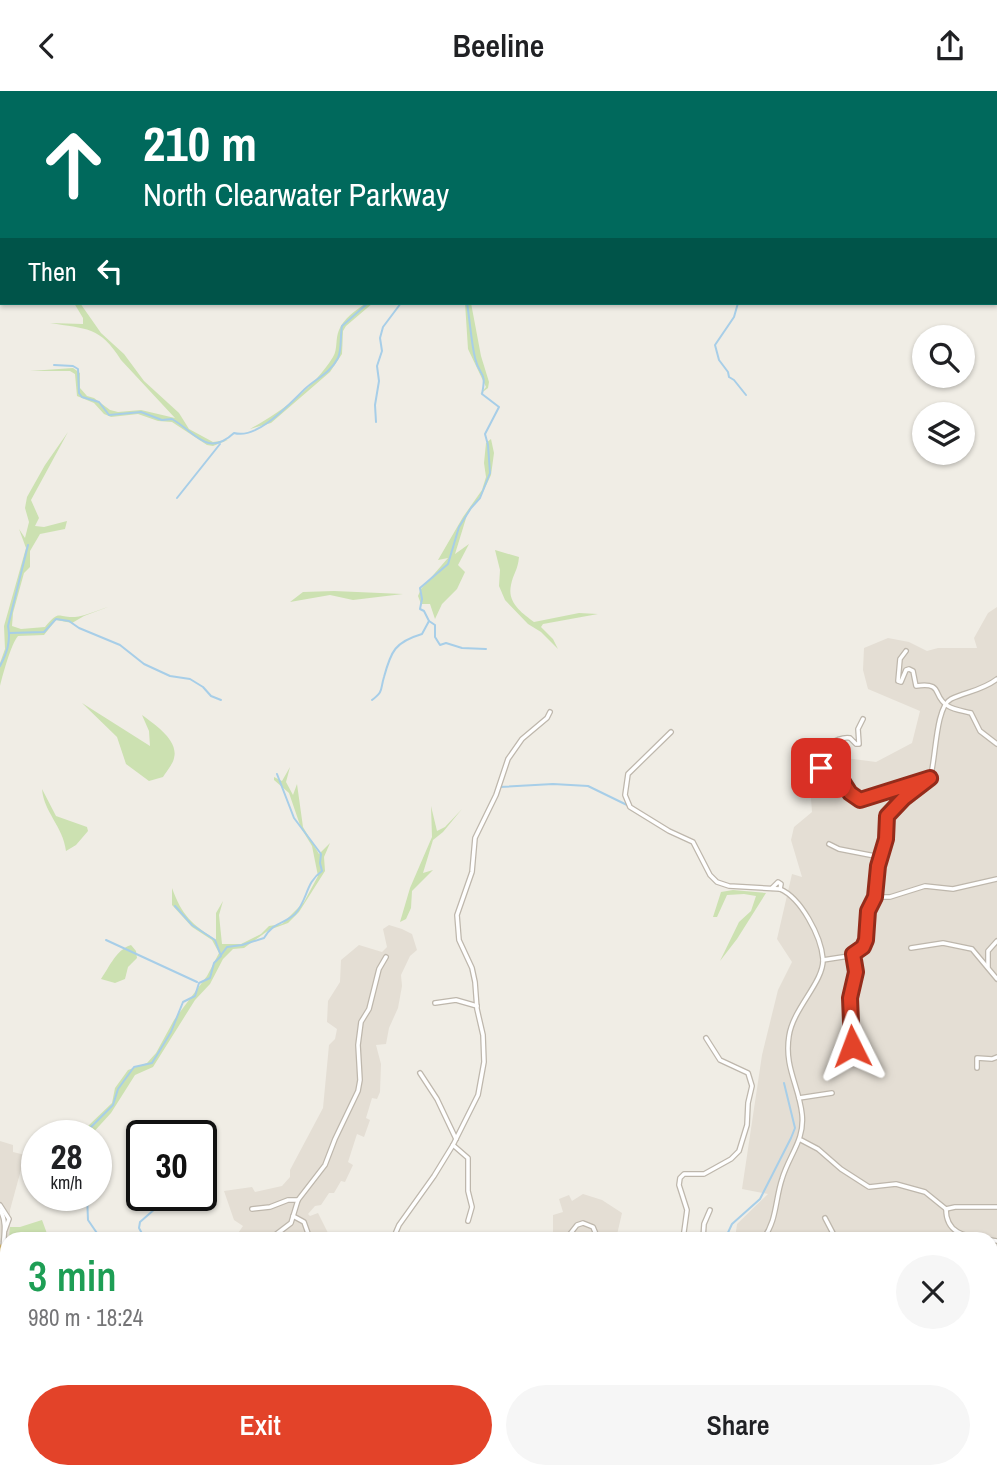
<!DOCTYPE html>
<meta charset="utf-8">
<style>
:root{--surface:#fff;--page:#f6f6f6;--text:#202124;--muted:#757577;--accent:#e34329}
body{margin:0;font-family:"Archivo Narrow",sans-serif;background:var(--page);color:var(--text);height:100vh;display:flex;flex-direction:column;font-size:26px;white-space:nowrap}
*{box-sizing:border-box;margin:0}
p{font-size:23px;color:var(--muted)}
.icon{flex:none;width:38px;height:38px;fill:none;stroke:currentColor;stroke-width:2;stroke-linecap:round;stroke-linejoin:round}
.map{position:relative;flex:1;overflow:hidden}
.side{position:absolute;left:0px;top:1141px;width:998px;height:247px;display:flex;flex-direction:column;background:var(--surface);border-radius:21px 21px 0 0;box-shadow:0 2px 5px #0004}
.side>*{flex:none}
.top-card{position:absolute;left:0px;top:0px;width:998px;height:214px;box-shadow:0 2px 5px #0004;background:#00695c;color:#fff;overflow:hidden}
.controls{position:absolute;left:912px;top:234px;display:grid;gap:14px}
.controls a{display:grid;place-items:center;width:63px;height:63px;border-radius:50%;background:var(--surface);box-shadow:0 2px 5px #0004;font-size:35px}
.speed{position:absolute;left:21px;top:1029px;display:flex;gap:14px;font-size:35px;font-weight:700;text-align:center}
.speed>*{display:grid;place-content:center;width:91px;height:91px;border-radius:50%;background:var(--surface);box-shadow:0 2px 5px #0004;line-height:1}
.speed small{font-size:18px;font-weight:400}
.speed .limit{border:4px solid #111;border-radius:10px;background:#fff;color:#111}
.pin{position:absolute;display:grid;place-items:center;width:60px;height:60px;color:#fff;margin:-30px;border-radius:14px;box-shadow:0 4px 10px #0006}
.me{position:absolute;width:77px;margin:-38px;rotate:357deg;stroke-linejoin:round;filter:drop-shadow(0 0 5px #0008)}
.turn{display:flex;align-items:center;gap:24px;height:147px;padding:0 28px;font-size:32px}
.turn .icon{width:91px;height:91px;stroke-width:2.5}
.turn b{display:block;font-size:49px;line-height:60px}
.then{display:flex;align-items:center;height:66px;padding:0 28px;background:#0003;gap:14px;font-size:26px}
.round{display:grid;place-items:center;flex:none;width:74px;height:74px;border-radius:37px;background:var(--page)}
.headline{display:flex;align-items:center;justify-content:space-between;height:119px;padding:0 28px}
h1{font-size:42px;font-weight:600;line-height:52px;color:#1e9e55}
.button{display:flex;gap:14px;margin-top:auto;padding:14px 28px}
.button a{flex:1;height:80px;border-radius:42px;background:var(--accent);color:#fff;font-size:28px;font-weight:600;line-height:80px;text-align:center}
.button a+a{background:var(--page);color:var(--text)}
header{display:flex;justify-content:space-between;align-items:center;height:91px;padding:0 28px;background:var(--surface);font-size:32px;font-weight:600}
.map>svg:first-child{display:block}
.residential{fill:#e4ded4}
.green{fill:#cce1b1}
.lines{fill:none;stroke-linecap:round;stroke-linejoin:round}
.stream{stroke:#a7cee8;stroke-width:2}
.minor-casing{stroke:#beb7ac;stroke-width:6}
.major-casing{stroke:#d6b66d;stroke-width:8}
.minor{stroke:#fff;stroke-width:3.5}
.major{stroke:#f3d99b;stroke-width:5}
.route-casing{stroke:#942c1b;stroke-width:18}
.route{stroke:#e34329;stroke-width:12}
</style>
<header><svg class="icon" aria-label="back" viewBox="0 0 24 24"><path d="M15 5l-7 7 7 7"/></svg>Beeline<svg class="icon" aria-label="share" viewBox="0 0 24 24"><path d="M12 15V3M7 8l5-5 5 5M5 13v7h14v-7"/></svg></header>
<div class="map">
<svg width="997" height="1387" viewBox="0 0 997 1387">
<rect width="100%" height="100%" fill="#f0ede5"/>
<!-- residential -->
<g class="residential">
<path d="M 997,516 L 997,1326 L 990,1324 L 990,1148 L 735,1148 L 737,1133 L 768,1103 L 742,1098 L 762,964 L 778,899 L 792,871 L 777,848 L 792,783 L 802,786 L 791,749 L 794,736 L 812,721 L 809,680 L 800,661 L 876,671 L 912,652 L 920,620 L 868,598 L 863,579 L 864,557 L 888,547 L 909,551 L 927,560 L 938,557 L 977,557 L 974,547 L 988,522 Z"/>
<path d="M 389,834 L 402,838 L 412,843 L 417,859 L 410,865 L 401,884 L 402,895 L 398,917 L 389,937 L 386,953 L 376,954 L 381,973 L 380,1001 L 377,1008 L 372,1007 L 366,1027 L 370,1029 L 364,1046 L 357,1043 L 348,1071 L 353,1074 L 345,1091 L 341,1090 L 334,1102 L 329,1102 L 321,1114 L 315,1115 L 308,1123 L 310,1125 L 318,1122 L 331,1148 L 234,1148 L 243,1135 L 234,1129 L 224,1100 L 252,1096 L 255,1101 L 282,1095 L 290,1086 L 290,1079 L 323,1017 L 329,954 L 335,948 L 337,938 L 327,931 L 328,910 L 340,891 L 341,869 L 359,854 L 382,861 L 387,856 L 383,838 Z"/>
<path d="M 0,1050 L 13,1054 L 13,1061 L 25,1064 L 10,1119 L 10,1148 L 7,1148 L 7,1151 L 0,1151 Z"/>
<path d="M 583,1103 L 602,1109 L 622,1122 L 616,1148 L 561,1148 L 562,1147 L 553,1145 L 553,1124 L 563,1121 L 559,1108 L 569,1104 L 572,1110 Z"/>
<path d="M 0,1282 L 7,1283 L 7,1381 L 328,1381 L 327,1387 L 0,1387 Z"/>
<path d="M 991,1336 L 997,1337 L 997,1387 L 894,1387 L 895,1382 L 886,1381 L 990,1381 Z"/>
<path d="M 340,1381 L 576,1381 L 574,1387 L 339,1387 Z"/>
</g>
<!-- green -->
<g class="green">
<path d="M 74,212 L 80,212 L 101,242 L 124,263 L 144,290 L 179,322 L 189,338 L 213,351 L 228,349 L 213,355 L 207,354 L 172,331 L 158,330 L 138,323 L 111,326 L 104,323 L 94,312 L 77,305 L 75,283 L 70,280 L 30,280 L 73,277 L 80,282 L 80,297 L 87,305 L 94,307 L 110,319 L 118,321 L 141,319 L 175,327 L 121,269 C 100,235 86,238 50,232 L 83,233 L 83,227 Z"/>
<path d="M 366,212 L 373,212 L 346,235 L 343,240 L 342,263 L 330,281 L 271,332 L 250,338 C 282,320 313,298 333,266 C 338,258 335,248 339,239 C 343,228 356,219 366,212 Z"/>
<path d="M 465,212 L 471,212 L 481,265 L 489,291 L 488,297 L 480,303 L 486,296 L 468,258 Z"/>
<path d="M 68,341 L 31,409 L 39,427 L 35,435 L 44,436 L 67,430 L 65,438 L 40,443 L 30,460 L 30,476 L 24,482 L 13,522 L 12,535 L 21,538 L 45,536 C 60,518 57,527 75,526 C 85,525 98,519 108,516 L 84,525 L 72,532 L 56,529 L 44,544 L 18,545 C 11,553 3,583 0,595 L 0,572 L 5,558 L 4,535 L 26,457 L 19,438 L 25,447 L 29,431 L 25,417 L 27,406 L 45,374 Z"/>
<path d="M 491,348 L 494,362 L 491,384 L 483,401 L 467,424 L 455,463 L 469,453 L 458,474 L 465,481 L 457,498 L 442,513 L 435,528 L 430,513 L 421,513 L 418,505 L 421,498 L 448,467 L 438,469 L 463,426 L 482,399 L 486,386 L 484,372 L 486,352 Z"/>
<path d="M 495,459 L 519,466 C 518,479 513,483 511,494 C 507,512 522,522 534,531 L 579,522 L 598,523 L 543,533 L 541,536 L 553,548 L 558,558 L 541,541 L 528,533 L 505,509 L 499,495 L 500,479 Z"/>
<path d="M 334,500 L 403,503 L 353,509 L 330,504 L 290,511 L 303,501 Z"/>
<path d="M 82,612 L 150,655 L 149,640 L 142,624 C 154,633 179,649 174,667 C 173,673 166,681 163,686 L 149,690 L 126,673 L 117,646 Z"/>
<path d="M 290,676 L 286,691 L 293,704 L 297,693 L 303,736 L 319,763 L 330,752 L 324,766 L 325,780 L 299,821 L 288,832 L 269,839 L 244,857 L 233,858 L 223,868 L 210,893 L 195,909 L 153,976 L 135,984 L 111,1022 L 90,1045 L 83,1045 L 88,1035 L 112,1012 L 115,997 L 128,979 L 147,972 L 156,962 L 174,929 L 207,885 L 219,862 L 212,849 L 192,836 L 172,814 L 172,797 C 182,825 192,833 216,849 L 216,822 L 223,810 L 219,824 L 222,853 L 241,853 L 261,843 L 269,835 L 282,833 L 304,811 L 318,785 L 312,755 L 301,737 L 289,702 L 274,689 L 274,686 L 282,690 Z"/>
<path d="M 42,698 L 56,725 L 87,736 L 88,740 L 76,754 L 66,760 C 63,735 44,722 42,698 Z"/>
<path d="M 431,715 L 437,740 L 445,736 L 462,718 L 443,741 L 433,749 L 423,782 L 433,779 L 412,800 L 411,817 L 406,828 L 400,831 L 410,797 L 432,746 Z"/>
<path d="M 733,799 L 766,802 L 737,848 L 720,870 L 739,831 L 751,820 L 756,805 L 744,803 L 727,804 L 717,826 L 713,826 L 721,801 Z"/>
<path d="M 131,854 L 136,860 L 137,867 L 128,876 L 125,888 L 115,892 L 101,888 C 110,875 116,859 131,854 Z"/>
<path d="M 42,1129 L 49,1148 L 9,1147 L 10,1136 L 20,1136 Z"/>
</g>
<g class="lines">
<!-- stream -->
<g class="stream">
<path d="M 88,0 L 93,2"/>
<path d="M 691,0 L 692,2"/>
<path d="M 123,2 L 128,0"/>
<path d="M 263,2 L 266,0"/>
<path d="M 401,2 L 402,0"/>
<path d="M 459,2 L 459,0"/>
<path d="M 507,2 L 507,0"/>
<path d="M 803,2 L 804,0"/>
<path d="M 738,212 L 734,226 L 715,254 L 719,269 L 728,281 L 729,286 L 734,289 L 746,304"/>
<path d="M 54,274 L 73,275 L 78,278 L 79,302 L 82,306 L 99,311 L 109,324 L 141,321 L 162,329 L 172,328 C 195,341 207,367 234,342 C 258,349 290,312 306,297 C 316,288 331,281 338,267 C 342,258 340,245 342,235 L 368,212"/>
<path d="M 376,331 L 375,314 L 379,290 L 377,275 L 382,260 L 380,247 L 383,236 L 401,212"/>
<path d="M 177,407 L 220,353"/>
<path d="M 429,530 L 435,534 L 435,546 L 440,554 L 446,552 L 462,557 L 486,558"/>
<path d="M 9,542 L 44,541 L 56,528 L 69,530 L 79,537 L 120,554 L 144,573 L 170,585 L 190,588 L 203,596 L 211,605 L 221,609"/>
<path d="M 0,575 C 7,562 11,550 8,535 L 28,454"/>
<path d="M 372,609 C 384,600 380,599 384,586 C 391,560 395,551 422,543 L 429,530 L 424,520 L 420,518 L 422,508 L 420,497 L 448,473 L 459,436 L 471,417 L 480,407 L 490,382 L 488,354 L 485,343 L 499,316 L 482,303 C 487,278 480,288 475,267 C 471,250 470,230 467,212"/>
<path d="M 500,696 L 553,693 L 588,695 L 629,715"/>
<path d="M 106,849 L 197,891"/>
<path d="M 221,864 L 227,856 L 242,854 L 264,847 C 274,830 283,834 295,823 C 308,809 305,792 322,780 L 320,772 L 321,763 L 294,727 L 277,683"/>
<path d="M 82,1045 L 113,1014 L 118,998 L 134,976 L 152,972 L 171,941 L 183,911 L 195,905 L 199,892 L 210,887 L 214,872 L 221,865 L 215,849 L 192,834 L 175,815"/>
<path d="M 87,1104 L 88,1129 L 101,1148"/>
<path d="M 145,1148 L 139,1137 L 140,1131 L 156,1117"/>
<path d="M 725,1148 L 732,1133 L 760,1108 L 791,1047 L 795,1037 L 784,992"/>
<path d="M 130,1387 L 132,1381"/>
<path d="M 162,1387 L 178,1381"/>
<path d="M 577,1387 L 580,1381"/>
</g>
<!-- minor casing -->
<g class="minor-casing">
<g id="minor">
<path d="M 906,560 L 900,568 L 898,590 L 901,591 L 906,579 L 909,578 L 913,580 L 916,595 C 945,591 931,605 948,615 C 954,619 964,620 971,622 L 980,640 L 997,653"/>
<path d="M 863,628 L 858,638 L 859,653 L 856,653 L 850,647 C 839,645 827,655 816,659 L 817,663 L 840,662 L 838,666 L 822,676 L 823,679 L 836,680 L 851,702 L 860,709 L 930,687"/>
<path d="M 671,641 L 628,683 L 625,704 L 630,716 L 669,740 L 693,751 L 710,784 L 717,791 L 729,795 L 780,798 C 801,807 821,845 823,868 C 824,891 793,917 789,945 C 784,976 799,995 802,1023 C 805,1049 789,1064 782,1088 C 775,1109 777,1130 763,1148"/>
<path d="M 829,753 L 839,758 L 880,766"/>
<path d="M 772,797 L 778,791 L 781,793 L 780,798"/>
<path d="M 875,806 L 890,806 L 925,795 L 953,798 L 997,788"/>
<path d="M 911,857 L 943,852 L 972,858 L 997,888"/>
<path d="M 853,863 C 857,877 853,888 851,902 C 847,922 850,946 855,965"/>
<path d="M 823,869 L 849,865 L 866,852 L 868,819 L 875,806 L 878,775 L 886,749 L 887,725 L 903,707 L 928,691 L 930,687 C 936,670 935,616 951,608 C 966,601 983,599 997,588"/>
<path d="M 988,876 L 988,860 L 997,850"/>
<path d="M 435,912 L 456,909 L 477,915"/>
<path d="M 977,977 L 977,967 L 992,968 L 997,966"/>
<path d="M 420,982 L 437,1008 L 456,1048"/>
<path d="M 799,1007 L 832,1002"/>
<path d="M 801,1049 L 818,1058 L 841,1078 L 869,1096 L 896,1093 L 925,1101 L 946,1118"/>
<path d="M 453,1054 L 468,1067 L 468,1100 L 472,1116 L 468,1130"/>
<path d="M 0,1114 L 9,1128 L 5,1139"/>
<path d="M 252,1118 L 270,1116 L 288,1109 L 298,1109"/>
<path d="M 946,1118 C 946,1142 964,1145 984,1148"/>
<path d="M 946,1118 L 955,1116 L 997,1116"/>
<path d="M 0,1119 C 7,1130 4,1144 3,1157"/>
<path d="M 293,1125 L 304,1131 L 310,1148"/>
<path d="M 825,1127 L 836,1148"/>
<path d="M 270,1148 L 291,1132 L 298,1109 L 325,1074 L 335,1048 L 358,1000 L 360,989 L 358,954 L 361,931 L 369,918 L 379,878 L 386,866"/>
<path d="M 393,1148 L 399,1134 L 434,1085 L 453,1054 L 478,1004 L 484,971 L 483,944 L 477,918 L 475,891 L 472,877 L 459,849 L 457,824 L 472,781 L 475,747 L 496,704 L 508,668 L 522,648 L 547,627 L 550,621"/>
<path d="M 566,1148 L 577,1134 L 583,1132 L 593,1136 L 598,1148"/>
<path d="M 683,1148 L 687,1119 L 679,1094 L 680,1087 L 684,1083 L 704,1083 L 731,1068 L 739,1060 L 747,1034 L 748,1012 L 752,995 L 748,982 L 720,969 L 706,947"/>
<path d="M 703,1148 L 704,1133 L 710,1119"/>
<path d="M 990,1149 L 997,1150"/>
<path d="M 990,1226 L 997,1236"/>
<path d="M 0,1247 L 7,1249"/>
<path d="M 997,1263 L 994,1274 L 997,1287"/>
<path d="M 6,1372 L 7,1372"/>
<path d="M 990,1374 L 997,1375"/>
<path d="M 33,1387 L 33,1381"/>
<path d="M 168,1387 L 169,1381"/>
<path d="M 333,1387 L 334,1381"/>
<path d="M 467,1387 L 467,1381"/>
<path d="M 599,1387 L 609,1381"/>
<path d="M 664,1387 L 680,1381"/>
<path d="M 777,1387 L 778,1381"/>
<path d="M 897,1387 L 898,1381"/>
<path d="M 951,1387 L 952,1381"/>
</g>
</g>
<!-- major casing -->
<g class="major-casing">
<g id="major">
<path d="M 0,1172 L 3,1157"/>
<path d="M 990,1327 L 997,1329"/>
<path d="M 990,1332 L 997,1334"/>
</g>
</g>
<!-- minor -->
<use href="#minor" class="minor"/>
<!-- major -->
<use href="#major" class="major"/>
</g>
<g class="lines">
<!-- route casing -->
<g class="route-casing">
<path id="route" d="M 821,677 L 824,680 L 836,680 L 850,702 L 860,709 L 930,687 L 904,707 L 887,725 L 886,748 L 878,775 L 875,806 L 868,820 L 866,849 L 863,856 L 853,863 L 856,881 L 850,907 L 852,955"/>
</g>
<!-- route -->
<use href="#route" class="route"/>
</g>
</svg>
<div class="controls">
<a><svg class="icon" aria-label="search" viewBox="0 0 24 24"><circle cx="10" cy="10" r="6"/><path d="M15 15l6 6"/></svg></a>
<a><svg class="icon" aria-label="layers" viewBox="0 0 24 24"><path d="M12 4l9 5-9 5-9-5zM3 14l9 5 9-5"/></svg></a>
</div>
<div class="speed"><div>28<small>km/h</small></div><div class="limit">30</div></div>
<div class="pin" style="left:821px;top:677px;background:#d93025"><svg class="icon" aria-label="arrive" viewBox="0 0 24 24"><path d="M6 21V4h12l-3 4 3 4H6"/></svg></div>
<svg class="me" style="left:852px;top:955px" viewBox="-20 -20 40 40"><path d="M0-17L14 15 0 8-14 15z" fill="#e34329" stroke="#fff" stroke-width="4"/></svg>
<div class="top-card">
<div class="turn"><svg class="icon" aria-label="ahead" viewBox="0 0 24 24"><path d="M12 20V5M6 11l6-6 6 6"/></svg><div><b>210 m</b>North Clearwater Parkway</div></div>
<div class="then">Then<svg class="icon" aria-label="left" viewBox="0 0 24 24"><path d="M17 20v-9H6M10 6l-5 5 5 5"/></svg></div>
</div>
<section class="side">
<div class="headline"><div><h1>3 min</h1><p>980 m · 18:24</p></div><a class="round"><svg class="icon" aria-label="close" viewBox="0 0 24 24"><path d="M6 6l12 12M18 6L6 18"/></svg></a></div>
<div class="button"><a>Exit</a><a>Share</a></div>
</section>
</div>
